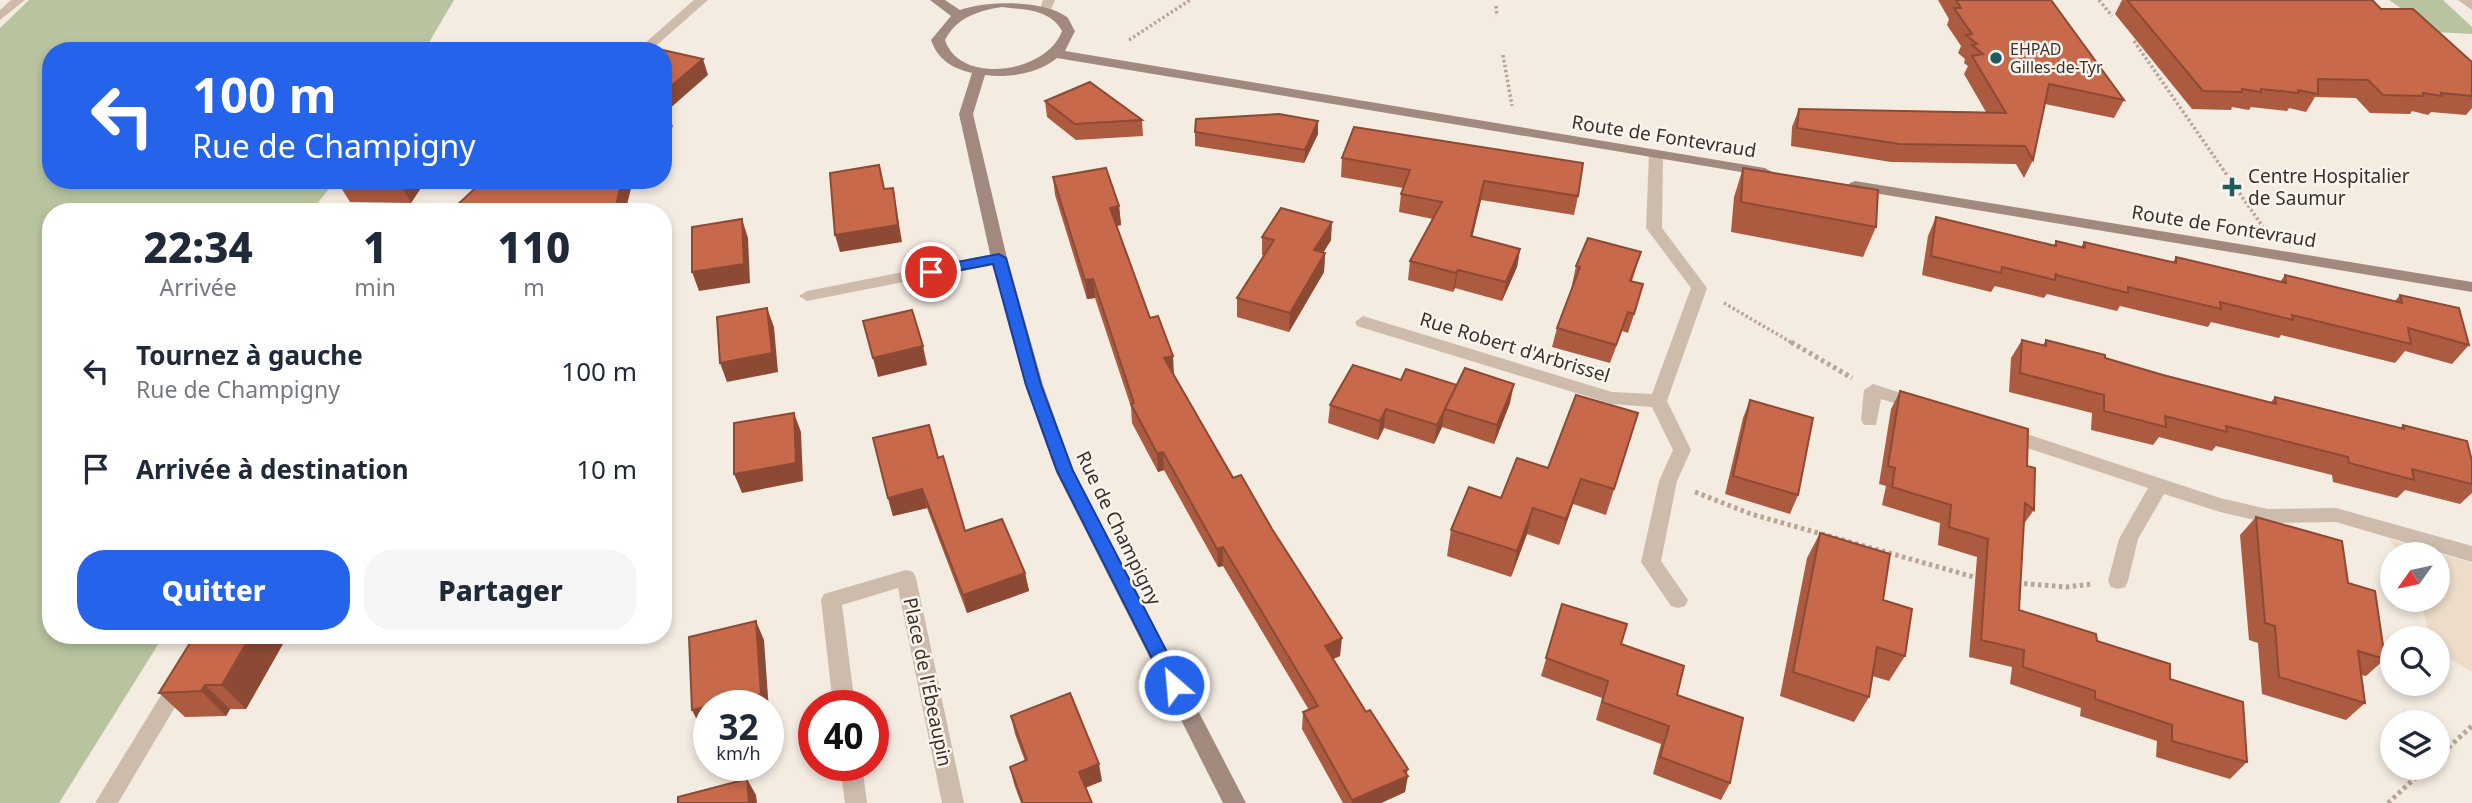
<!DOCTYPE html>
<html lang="fr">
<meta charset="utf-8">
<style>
:root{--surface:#fff;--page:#f6f6f7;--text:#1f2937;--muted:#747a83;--accent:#2563eb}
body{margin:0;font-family:"Noto Sans",sans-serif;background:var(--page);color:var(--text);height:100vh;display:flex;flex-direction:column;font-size:26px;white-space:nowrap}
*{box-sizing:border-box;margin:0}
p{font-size:23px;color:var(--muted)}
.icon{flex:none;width:38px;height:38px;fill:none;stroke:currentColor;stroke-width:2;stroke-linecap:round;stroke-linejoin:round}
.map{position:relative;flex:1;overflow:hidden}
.side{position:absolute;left:42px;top:203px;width:630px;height:441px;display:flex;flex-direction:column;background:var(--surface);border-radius:28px;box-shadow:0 4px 10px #0003}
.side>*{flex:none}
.banner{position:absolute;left:42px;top:42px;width:630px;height:147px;border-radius:28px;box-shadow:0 4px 10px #0003;background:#2563eb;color:#fff;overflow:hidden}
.needle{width:46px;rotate:237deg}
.buttons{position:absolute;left:2380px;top:542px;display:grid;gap:14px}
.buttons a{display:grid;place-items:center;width:70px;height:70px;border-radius:50%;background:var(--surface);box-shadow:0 4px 10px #0003;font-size:35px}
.speed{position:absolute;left:693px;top:690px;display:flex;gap:14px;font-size:35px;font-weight:700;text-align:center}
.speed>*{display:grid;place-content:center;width:91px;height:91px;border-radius:50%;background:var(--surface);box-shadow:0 4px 10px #0003;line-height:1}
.speed small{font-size:18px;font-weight:400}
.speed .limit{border:10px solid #d22;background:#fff;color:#111}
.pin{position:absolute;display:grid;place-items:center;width:60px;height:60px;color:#fff;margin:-30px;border:4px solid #fff;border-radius:50%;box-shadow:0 2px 7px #0007}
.me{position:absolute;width:77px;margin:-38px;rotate:333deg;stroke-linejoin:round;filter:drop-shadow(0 0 5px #0008)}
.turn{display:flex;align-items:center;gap:24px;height:147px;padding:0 35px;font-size:32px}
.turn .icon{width:91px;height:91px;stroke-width:2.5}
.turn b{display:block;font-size:49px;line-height:60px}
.eta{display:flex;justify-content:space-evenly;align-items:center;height:119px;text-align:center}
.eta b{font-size:42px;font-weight:800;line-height:49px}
.cta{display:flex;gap:14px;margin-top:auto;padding:14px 35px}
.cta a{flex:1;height:80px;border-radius:28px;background:var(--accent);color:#fff;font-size:28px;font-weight:800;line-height:80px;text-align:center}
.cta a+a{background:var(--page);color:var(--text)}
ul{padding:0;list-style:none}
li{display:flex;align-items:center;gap:21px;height:98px;padding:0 35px}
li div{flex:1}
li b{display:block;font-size:26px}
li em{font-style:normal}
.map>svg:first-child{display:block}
.green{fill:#b8c4a0}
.plaza{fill:#ecdcc8}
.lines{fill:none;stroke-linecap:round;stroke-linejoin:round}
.path-far1{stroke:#b9a596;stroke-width:3.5;stroke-dasharray:2.5 2.5;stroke-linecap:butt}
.path{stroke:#b9a596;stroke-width:5;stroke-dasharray:3.5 3.5;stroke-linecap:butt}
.lane{fill:#cdbbac;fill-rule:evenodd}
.street{fill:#cdbbac;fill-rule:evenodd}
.secondary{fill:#a18a7d;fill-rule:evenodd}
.wall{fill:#ac5a40}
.shaded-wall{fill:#8c4a34}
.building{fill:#c8694b;stroke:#8c4a34;stroke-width:2}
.route{fill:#2563eb;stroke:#184099;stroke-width:2}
.poi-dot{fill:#1f5a5e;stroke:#fbf5ee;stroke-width:2.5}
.labels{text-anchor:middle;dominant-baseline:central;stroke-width:5;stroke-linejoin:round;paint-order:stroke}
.far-poi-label{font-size:16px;fill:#3b302b;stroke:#fbf5ee;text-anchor:start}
.street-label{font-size:19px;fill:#3b302b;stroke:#fbf5ee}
.poi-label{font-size:19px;fill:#3b302b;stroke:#fbf5ee;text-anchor:start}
</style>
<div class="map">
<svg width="2472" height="803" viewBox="0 0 2472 803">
<rect width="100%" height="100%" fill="#f4ebe1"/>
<!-- green -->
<g class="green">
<path d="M 29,0 L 454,0 L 424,51 L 51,51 L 51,180 L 336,180 L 312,210 L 329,212 L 51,212 L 51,635 L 164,635 L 59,803 L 0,803 L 0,28 Z"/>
<path d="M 2389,0 L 2443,0 L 2472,27 L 2472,34 L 2436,32 Z"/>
</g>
<!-- plaza -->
<path class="plaza" d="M 2389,539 L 2472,563 L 2472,672 L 2438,651 L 2438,639 L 2430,639 L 2421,600 L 2438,600 L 2438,555 L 2400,555 Z"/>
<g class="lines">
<!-- path-far1 -->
<g class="path-far1">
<path d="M 2099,0 L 2112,16"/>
<path d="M 1496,6 L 1497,16"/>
<path d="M 1129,40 L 1190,0"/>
<path d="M 2134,41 L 2263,227"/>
<path d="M 1503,55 L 1512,106"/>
<path d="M 1724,303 L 1794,344"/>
</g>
<!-- path -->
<g class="path">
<path d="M 1791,342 L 1852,378"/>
<path d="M 1695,492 L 1751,514 L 1981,579"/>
<path d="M 2017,583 L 2066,587 L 2092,584"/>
<path d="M 2438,757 L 2472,726"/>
<path d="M 2388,803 L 2426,768"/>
</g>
<!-- lane -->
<g class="lane">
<path d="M 11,0 L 25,0 L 0,20 L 0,10 Z"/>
<path d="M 1043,0 L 1055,0 L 1050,12 L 1046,13 L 1040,9 Z"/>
</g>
<!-- street -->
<g class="street">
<path d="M 694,0 L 708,0 L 650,51 L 636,51 Z"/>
<path d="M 2458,0 L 2472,0 L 2472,10 Z"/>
<path d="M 1656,150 L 1663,154 L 1662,228 L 1707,288 L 1667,401 L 1691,450 L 1677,481 L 1661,561 L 1688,600 L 1685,606 L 1678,608 L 1671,606 L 1641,562 L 1659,481 L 1673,450 L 1652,407 L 1612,404 L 1357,326 L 1355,322 L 1363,316 L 1612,392 L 1652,394 L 1691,288 L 1646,228 L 1649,154 Z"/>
<path d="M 999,253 L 1005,254 L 1007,258 L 1005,262 L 807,301 L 799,296 L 807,291 Z"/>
<path d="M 1873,384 L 1923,400 L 1926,404 L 1923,408 L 1917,410 L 1881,399 L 1876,425 L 1864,425 L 1861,420 L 1864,390 Z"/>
<path d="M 2006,427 L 2220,498 L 2268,509 L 2336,508 L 2472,546 L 2472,562 L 2336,522 L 2268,523 L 2220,512 L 2164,494 L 2138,539 L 2128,581 L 2125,587 L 2118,589 L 2111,587 L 2108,581 L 2119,539 L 2148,488 L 2000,439 L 1997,434 L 2000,429 Z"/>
<path d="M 906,570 L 913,572 L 916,578 L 964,803 L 942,803 L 898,588 L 842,605 L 855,705 L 833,705 L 821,600 L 824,594 Z"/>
<path d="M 181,671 L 188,674 L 191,680 L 118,803 L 95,803 L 174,674 Z"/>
<path d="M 840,765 L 862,765 L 867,803 L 845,803 Z"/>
</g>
<!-- secondary -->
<g class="secondary">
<path d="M 930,0 L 945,0 L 960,10 C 987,0 1045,0 1067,17 C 1070,20 1072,27 1075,31 L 1065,51 L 1765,168 L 1772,172 L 1765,176 L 1057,58 C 1038,74 1008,78 985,75 L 973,114 L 1007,258 L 1043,385 L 1074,472 L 1246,803 L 1223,803 L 1056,472 L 1025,385 L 991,258 L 959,114 L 972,73 C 952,68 938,60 931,40 L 951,16 ZM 1002,7 C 1025,10 1050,9 1062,31 C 1047,73 960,86 945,40 C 957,17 978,11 1002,7 Z"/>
<path d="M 1855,181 L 2472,282 L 2472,292 L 1850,189 L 1848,186 L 1850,183 Z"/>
</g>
</g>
<!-- wall -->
<g class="wall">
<path d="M 1938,0 L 2051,0 L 2124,100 L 2114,118 L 2045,104 L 2033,160 L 2024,178 L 2016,164 L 1891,162 L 1791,146 L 1792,127 L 1799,109 L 1986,112 L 1964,74 L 1968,66 L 1964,63 L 1965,59 L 1958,53 L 1961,46 L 1947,25 L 1949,19 Z"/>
<path d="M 2122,0 L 2381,9 L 2472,62 L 2472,108 L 2466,115 L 2431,112 L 2428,115 L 2412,111 L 2410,114 L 2370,113 L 2356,98 L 2315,97 L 2306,112 L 2289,108 L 2287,111 L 2251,107 L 2249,110 L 2232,107 L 2231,110 L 2192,109 L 2115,14 Z"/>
<path d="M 1045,101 L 1142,120 L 1143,136 L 1076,140 L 1047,117 Z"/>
<path d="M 1318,121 L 1318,134 L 1304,163 L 1195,146 L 1195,132 Z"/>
<path d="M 1342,158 L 1578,196 L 1574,215 L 1481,200 L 1472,237 L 1520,249 L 1517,267 L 1502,301 L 1455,288 L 1453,292 L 1408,280 L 1410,261 L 1433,219 L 1399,212 L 1401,194 L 1403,188 L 1341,177 Z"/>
<path d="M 1743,168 L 1876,227 L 1863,257 L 1731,232 L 1734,197 Z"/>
<path d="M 1053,177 L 1119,206 L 1121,225 L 1117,226 L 1150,318 L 1173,375 L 1340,656 L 1333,659 L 1407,774 L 1405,792 L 1381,803 L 1343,803 L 1302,729 L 1303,712 L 1309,710 L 1223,566 L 1218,567 L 1164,470 L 1158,472 L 1132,423 L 1131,407 L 1095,298 L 1087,299 L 1055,195 Z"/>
<path d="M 345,180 L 426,180 L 411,203 L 350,202 L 340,186 Z"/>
<path d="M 484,180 L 633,180 L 625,212 L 454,212 Z"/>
<path d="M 1936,217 L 2054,245 L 2056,241 L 2081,247 L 2084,242 L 2173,262 L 2176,257 L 2280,282 L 2285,275 L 2395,301 L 2400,295 L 2469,345 L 2452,364 L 2405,351 L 2395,363 L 2281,335 L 2279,338 L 2211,322 L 2208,327 L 2120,306 L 2117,311 L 2047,294 L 2044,298 L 1995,286 L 1991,292 L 1922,275 L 1928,236 Z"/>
<path d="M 1262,237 L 1331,240 L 1323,253 L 1325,253 L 1324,272 L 1289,332 L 1237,317 L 1237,298 L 1264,256 L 1262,255 Z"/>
<path d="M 1641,252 L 1632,281 L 1638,302 L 1628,333 L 1622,331 L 1610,363 L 1552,347 L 1557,328 L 1573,285 L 1572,285 L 1576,266 Z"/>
<path d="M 2022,340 L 2043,345 L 2046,340 L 2163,375 L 2271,402 L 2275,397 L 2400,428 L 2403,425 L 2472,461 L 2472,493 L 2460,504 L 2405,490 L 2397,498 L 2333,482 L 2332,475 L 2216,446 L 2212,451 L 2159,437 L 2153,445 L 2091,430 L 2092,413 L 2009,392 L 2011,358 Z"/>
<path d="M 1401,380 L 1510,403 L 1494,444 L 1442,427 L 1434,444 L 1384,428 L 1378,440 L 1328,423 L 1330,405 Z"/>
<path d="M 1900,391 L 2027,466 L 2034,510 L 2023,525 L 2019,610 L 2097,641 L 2170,679 L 2247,762 L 2230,779 L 2156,757 L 2157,741 L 2080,716 L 2081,708 L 2010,684 L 2012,667 L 1969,657 L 1977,557 L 1938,545 L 1940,523 L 1882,505 L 1886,486 L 1879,484 L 1891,409 Z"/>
<path d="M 1750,400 L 1798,495 L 1790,514 L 1725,494 L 1743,418 Z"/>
<path d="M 1638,413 L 1606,515 L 1573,504 L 1559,545 L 1527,534 L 1511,577 L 1447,556 L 1451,530 Z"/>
<path d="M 938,458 L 965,531 L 1025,573 L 1029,591 L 967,613 L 927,508 L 893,516 L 888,498 Z"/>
<path d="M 2256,517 L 2385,659 L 2366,676 L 2361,675 L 2365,703 L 2346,720 L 2262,694 L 2258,643 L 2249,640 L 2240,535 Z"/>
<path d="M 1820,533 L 1883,600 L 1905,656 L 1889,681 L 1872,676 L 1869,697 L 1854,722 L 1780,696 L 1807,558 Z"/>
<path d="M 1562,604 L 1621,644 L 1677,695 L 1730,783 L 1721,800 L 1653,774 L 1661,744 L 1596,720 L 1602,698 L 1541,676 Z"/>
<path d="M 195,635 L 288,635 L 246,709 L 230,709 L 226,716 L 185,717 L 159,693 Z"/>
<path d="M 1011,716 L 1102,781 L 1085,788 L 1092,803 L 1021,803 L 1014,784 L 1010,767 L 1025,761 L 1015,734 Z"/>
</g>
<!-- shaded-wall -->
<g class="shaded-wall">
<path d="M 703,59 L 708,75 L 668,110 L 673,127 L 666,129 L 666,140 L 663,134 L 663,93 Z"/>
<path d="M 1318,121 L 1318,134 L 1304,163 L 1305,150 Z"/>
<path d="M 407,180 L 426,180 L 411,203 L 402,187 Z"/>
<path d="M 622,180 L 633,180 L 625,212 L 619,212 L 616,205 Z"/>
<path d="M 1484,181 L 1481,200 L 1468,255 L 1471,236 Z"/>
<path d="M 893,188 L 902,242 L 840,252 L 835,235 Z"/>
<path d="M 1119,206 L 1121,225 L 1112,226 L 1110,208 Z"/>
<path d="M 742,219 L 748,238 L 750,283 L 699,291 L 692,272 Z"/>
<path d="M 1332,222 L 1331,240 L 1313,269 L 1314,250 Z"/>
<path d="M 1520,249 L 1517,267 L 1502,301 L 1506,282 Z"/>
<path d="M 1325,253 L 1324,272 L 1289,332 L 1290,313 Z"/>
<path d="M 1458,270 L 1455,288 L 1453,292 L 1456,273 Z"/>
<path d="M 1093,279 L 1095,298 L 1087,299 L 1085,280 Z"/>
<path d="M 767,308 L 774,327 L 778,372 L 727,382 L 720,363 Z"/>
<path d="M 923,346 L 927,365 L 878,377 L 873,358 Z"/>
<path d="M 1173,356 L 1174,375 L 1165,377 L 1164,358 Z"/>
<path d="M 1514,384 L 1510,403 L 1494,444 L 1497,425 Z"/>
<path d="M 1386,409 L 1384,428 L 1378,440 L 1380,421 Z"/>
<path d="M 1445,409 L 1442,427 L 1434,444 L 1437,425 Z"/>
<path d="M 794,413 L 801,432 L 803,481 L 742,493 L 734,474 Z"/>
<path d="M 1163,452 L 1164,470 L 1158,472 L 1157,453 Z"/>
<path d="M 1581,479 L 1573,504 L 1559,545 L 1566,519 Z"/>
<path d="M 922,489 L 927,508 L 893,516 L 888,498 Z"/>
<path d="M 1533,508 L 1527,534 L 1511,577 L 1517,551 Z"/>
<path d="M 1223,547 L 1223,566 L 1218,567 L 1217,549 Z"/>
<path d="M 1025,573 L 1029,591 L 967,613 L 963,595 Z"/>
<path d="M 756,621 L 764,640 L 769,711 L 768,711 L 768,705 L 713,705 Z"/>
<path d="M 251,635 L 288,635 L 246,709 L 222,685 Z"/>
<path d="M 1342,638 L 1340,656 L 1323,663 L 1325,646 Z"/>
<path d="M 205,685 L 230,709 L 226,716 L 201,691 Z"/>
<path d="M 709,706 L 709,726 L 701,728 L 692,710 Z"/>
<path d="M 1099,764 L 1102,781 L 1082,789 L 1079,772 Z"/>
<path d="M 1408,769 L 1406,776 L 1408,776 L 1405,792 L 1381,803 L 1352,803 L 1352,800 Z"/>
<path d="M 747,779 L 756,795 L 757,803 L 749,803 Z"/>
</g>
<!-- building -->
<g class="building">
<path d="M 1956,0 L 2051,0 L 2124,100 L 2049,84 L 2033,160 L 2025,146 L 1899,144 L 1797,128 L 1799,109 L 2006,113 L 1972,56 L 1983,54 L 1972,45 L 1977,44 L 1966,35 L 1972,34 L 1954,8 L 1961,8 Z"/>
<path d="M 2127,0 L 2372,0 L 2381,9 L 2413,9 L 2472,62 L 2472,96 L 2441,93 L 2442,96 L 2423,93 L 2423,96 L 2383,95 L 2368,80 L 2318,79 L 2318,94 L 2298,90 L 2299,93 L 2261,89 L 2261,92 L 2242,89 L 2242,92 L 2203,91 Z"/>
<path d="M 636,44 L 703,59 L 663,93 L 663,51 L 627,51 Z"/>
<path d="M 1090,82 L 1142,120 L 1075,124 L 1045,101 Z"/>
<path d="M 663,98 L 667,111 L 663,112 Z"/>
<path d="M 1279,114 L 1318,121 L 1305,150 L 1195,132 L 1196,119 Z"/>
<path d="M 1354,127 L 1583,163 L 1578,196 L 1484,181 L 1471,236 L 1520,249 L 1506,282 L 1458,270 L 1456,273 L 1410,261 L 1442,202 L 1401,194 L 1410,170 L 1342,158 Z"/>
<path d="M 879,165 L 884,189 L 893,188 L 898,225 L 835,235 L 830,173 Z"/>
<path d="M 1106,168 L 1119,206 L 1110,208 L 1150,318 L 1158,316 L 1173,356 L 1164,358 L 1233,478 L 1241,475 L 1272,529 L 1342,638 L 1325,646 L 1366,712 L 1370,710 L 1408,769 L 1404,771 L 1408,776 L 1352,800 L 1303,712 L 1318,706 L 1223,547 L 1217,549 L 1163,452 L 1157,453 L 1131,404 L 1134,403 L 1093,279 L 1085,280 L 1053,177 Z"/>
<path d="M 1743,168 L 1878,190 L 1876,227 L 1741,202 Z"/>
<path d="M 345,180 L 407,180 L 402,187 L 340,186 Z"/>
<path d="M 484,180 L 622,180 L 616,205 L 565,210 L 564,212 L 454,212 L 455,207 Z"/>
<path d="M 1281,208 L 1332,222 L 1314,250 L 1325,253 L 1290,313 L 1237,298 L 1274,240 L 1262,237 Z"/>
<path d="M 1936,217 L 2056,246 L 2056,241 L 2085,248 L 2084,242 L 2176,263 L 2176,257 L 2286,283 L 2285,275 L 2402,303 L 2400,295 L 2459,308 L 2469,345 L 2408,328 L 2411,344 L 2292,315 L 2293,320 L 2220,302 L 2221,309 L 2128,287 L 2128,293 L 2056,275 L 2056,273 L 2055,280 L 2002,267 L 2001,273 L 1931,256 Z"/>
<path d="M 742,219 L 744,264 L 692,272 L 692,227 Z"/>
<path d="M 1588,238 L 1641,252 L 1630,281 L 1643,284 L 1634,314 L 1628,312 L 1616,345 L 1557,328 L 1580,267 L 1576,266 Z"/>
<path d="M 767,308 L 772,353 L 720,363 L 717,317 Z"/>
<path d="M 912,310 L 923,346 L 873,358 L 863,321 Z"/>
<path d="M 2022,340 L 2046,346 L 2046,340 L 2105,355 L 2105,358 L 2163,375 L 2276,404 L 2275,397 L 2404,429 L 2403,425 L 2467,441 L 2472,461 L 2472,484 L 2412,469 L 2414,480 L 2349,463 L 2348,457 L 2226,426 L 2227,432 L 2165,416 L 2166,427 L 2104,411 L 2104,395 L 2020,373 Z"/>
<path d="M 1353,365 L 1401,380 L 1406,369 L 1457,385 L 1437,425 L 1386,409 L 1380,421 L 1330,405 Z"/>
<path d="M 1465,368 L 1514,384 L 1497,425 L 1445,409 Z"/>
<path d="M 1900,391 L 2028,429 L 2027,466 L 2035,468 L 2034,510 L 2025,503 L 2019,610 L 2096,634 L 2097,641 L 2170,664 L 2170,679 L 2243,702 L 2247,762 L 2172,741 L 2172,725 L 2095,699 L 2095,691 L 2023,667 L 2024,650 L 1981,640 L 1988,539 L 1949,527 L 1951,505 L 1892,487 L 1895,468 L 1888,466 Z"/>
<path d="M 1576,395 L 1638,413 L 1614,489 L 1581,479 L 1566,519 L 1533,508 L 1517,551 L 1451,530 L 1469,487 L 1501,498 L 1517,458 L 1548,468 Z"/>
<path d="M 1750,400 L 1813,418 L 1798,495 L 1733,476 Z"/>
<path d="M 794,413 L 796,463 L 734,474 L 734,423 Z"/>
<path d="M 929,425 L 938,458 L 943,456 L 965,531 L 1002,519 L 1025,573 L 963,595 L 922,489 L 888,498 L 873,438 Z"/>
<path d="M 2256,517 L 2342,541 L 2348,583 L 2375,591 L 2385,659 L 2358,651 L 2365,703 L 2279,677 L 2275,626 L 2265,623 Z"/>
<path d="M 1820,533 L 1890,554 L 1883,600 L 1912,609 L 1905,656 L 1877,647 L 1869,697 L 1793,672 Z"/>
<path d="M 1562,604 L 1627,624 L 1621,644 L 1684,666 L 1677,695 L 1743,718 L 1730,783 L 1660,757 L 1669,726 L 1602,702 L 1608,681 L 1546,658 Z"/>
<path d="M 756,621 L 761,694 L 713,705 L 709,705 L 709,706 L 692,710 L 689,637 Z"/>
<path d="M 195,635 L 251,635 L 222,685 L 205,685 L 201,691 L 159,693 Z"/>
<path d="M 1070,693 L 1099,764 L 1079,772 L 1092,803 L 1023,803 L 1010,767 L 1027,760 L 1011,716 Z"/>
<path d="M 747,779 L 749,803 L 678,803 L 678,797 Z"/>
</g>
<!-- route -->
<path class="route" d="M 999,254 L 1006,258 L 1041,385 L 1073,471 L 1181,679 L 1184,685 L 1181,690 L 1174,693 L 1168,690 L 1057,471 L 1026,385 L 993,264 L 931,276 L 924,272 L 931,267 Z"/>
<!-- markers -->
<g class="poi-dot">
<circle cx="1996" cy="58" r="7"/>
<path d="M2228.5 176.5h7v7h7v7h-7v7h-7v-7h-7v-7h7z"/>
</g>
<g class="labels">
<!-- far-poi labels -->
<g class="far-poi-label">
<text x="2010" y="49">EHPAD<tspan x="2010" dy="18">Gilles-de-Tyr</tspan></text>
</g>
<!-- street labels -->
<g class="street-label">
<text transform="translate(1664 136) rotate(9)">Route de Fontevraud</text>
<text transform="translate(2224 226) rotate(9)">Route de Fontevraud</text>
<text transform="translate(1515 347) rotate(17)">Rue Robert d'Arbrissel</text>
<text transform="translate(1119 528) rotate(64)">Rue de Champigny</text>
<text transform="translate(928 682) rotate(78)">Place de l'Ébeaupin</text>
</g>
<!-- poi labels -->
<g class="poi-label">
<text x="2248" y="176">Centre Hospitalier<tspan x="2248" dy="22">de Saumur</tspan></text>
</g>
</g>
</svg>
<div class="buttons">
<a><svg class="needle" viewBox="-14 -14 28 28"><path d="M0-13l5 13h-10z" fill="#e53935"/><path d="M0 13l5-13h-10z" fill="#747a83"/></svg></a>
<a><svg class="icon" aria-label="search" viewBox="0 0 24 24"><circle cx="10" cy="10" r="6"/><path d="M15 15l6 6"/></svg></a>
<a><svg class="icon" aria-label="layers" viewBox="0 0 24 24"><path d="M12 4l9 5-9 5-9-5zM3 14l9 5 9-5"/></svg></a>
</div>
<div class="speed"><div>32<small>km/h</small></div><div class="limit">40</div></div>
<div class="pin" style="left:931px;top:272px;background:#d93025"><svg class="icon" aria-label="arrive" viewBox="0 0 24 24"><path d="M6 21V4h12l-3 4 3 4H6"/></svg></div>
<svg class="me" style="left:1174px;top:685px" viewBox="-20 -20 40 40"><circle r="17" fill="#2563eb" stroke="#fff" stroke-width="3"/><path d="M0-11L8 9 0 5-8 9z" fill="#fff"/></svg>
<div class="banner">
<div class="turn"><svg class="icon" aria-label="left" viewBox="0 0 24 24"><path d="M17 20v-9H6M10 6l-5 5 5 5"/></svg><div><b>100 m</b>Rue de Champigny</div></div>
</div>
<section class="side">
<div class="eta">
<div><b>22:34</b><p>Arrivée</p></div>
<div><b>1</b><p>min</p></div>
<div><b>110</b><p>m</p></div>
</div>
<ul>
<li><svg class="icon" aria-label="left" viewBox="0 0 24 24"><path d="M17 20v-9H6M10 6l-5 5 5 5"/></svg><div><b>Tournez à gauche</b><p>Rue de Champigny</p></div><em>100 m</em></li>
<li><svg class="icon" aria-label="arrive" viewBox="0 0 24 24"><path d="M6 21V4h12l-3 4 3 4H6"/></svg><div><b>Arrivée à destination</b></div><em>10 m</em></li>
</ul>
<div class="cta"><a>Quitter</a><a>Partager</a></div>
</section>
</div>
